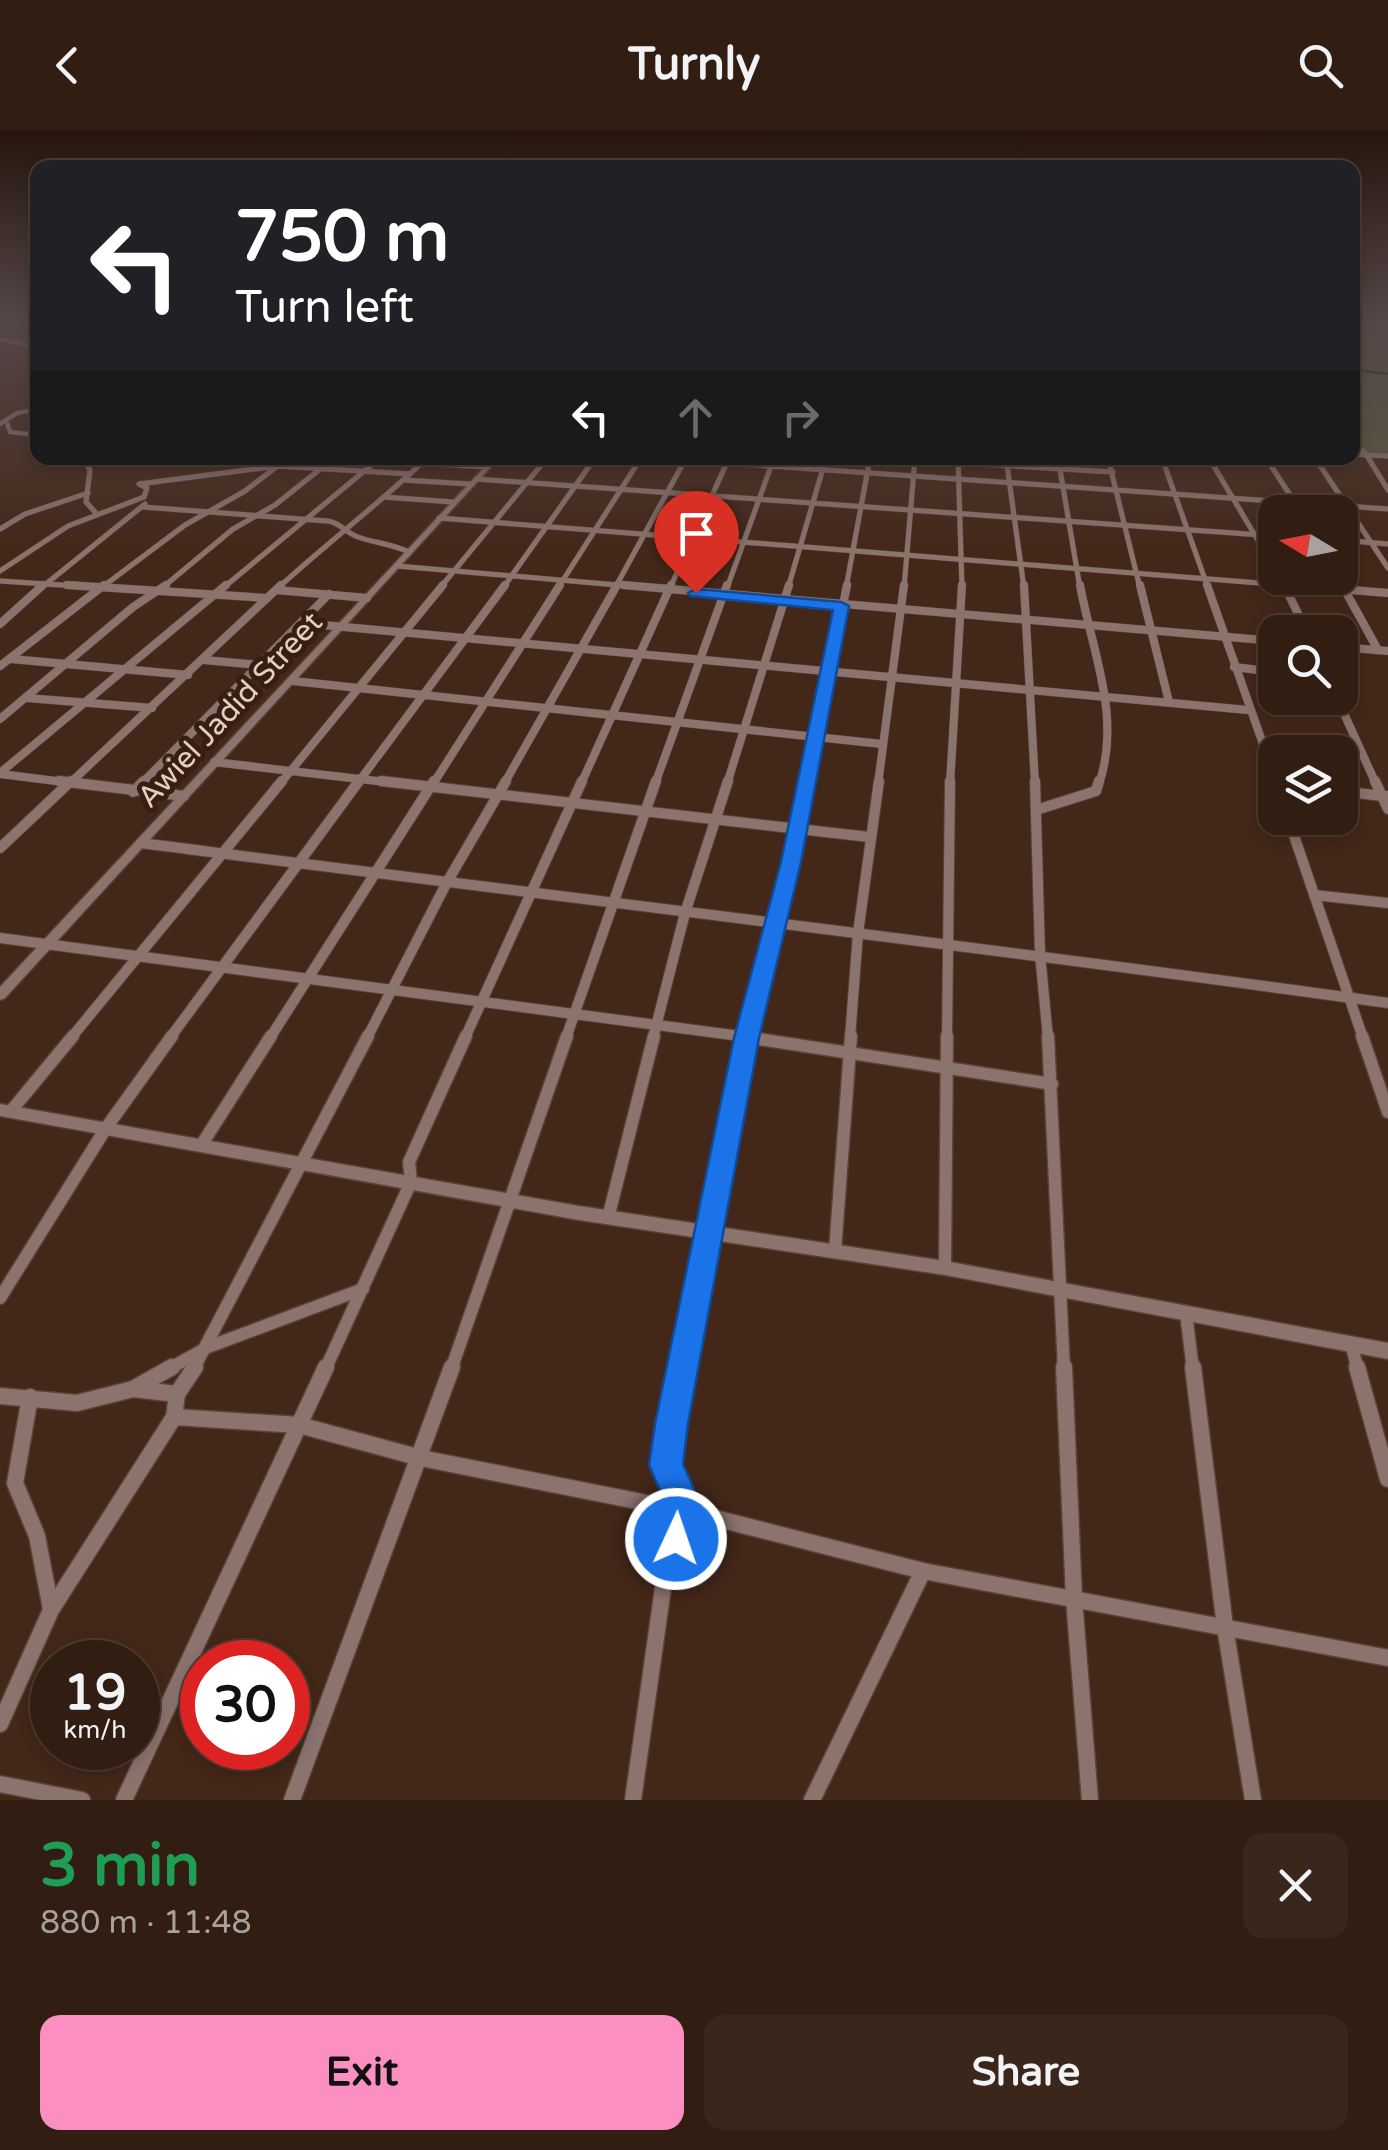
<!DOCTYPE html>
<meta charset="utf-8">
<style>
:root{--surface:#321d12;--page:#3a261b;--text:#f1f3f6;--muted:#a8a29f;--line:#4d3b32;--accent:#fc8fc1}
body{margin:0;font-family:"Varela Round",sans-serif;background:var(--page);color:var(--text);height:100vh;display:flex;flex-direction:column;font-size:38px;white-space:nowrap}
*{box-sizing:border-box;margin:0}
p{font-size:32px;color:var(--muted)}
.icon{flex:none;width:55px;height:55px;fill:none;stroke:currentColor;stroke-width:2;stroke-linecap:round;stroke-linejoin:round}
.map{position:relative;height:1670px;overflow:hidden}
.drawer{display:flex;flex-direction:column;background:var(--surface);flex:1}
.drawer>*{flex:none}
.guide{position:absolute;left:30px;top:30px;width:1330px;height:305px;border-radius:20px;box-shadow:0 5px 15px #0003,0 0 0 2px var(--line);background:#202124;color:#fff;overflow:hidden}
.needle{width:65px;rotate:280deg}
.tools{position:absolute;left:1258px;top:365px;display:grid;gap:20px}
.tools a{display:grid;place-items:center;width:100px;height:100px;border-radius:20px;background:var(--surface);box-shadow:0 5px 15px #0003,0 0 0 2px var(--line);font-size:50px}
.speed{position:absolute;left:30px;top:1510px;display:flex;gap:20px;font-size:50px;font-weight:700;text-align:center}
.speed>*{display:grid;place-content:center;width:130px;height:130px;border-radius:50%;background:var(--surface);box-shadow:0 5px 15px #0003,0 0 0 2px var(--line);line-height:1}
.speed small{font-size:25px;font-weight:400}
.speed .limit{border:15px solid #d22;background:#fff;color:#111}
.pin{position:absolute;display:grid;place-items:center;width:85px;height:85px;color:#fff;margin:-102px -42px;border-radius:50% 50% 50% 0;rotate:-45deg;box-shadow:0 0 10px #0007}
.pin .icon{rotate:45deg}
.me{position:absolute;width:110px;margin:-55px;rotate:3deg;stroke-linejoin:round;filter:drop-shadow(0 0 8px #0008)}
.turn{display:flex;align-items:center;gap:35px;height:210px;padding:0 40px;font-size:45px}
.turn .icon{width:130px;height:130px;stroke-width:2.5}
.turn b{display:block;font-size:70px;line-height:85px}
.lanes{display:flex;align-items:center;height:95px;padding:0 40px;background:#0003;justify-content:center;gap:50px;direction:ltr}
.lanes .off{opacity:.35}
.round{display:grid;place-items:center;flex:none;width:105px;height:105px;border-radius:20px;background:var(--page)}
.summary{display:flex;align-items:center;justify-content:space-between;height:170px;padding:0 40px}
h1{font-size:60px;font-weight:800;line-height:75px;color:#1e9e55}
.cta{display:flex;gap:20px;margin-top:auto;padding:20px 40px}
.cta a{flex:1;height:115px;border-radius:20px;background:var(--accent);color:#111;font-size:40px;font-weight:800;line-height:115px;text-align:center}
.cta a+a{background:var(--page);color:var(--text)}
header{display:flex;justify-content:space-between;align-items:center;height:130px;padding:0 40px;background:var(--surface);font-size:45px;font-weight:800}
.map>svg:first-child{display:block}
.green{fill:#585b3f}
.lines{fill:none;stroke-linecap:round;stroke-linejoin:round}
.stream{stroke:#021e35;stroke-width:2.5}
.minor-far5-casing{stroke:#5c4234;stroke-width:5}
.minor-far4-casing{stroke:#5c4234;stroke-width:6}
.minor-far3-casing{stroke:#5c4234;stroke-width:9}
.minor-far2-casing{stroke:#5c4234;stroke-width:12}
.minor-far1-casing{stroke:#5c4234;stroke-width:15}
.minor-casing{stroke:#5c4234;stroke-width:19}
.tertiary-casing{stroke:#5c4234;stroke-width:3}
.minor-far5{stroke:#8b736e;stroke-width:4}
.minor-far4{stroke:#8b736e;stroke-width:5}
.minor-far3{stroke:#8b736e;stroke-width:8}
.minor-far2{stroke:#8b736e;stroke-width:10}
.minor-far1{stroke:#8b736e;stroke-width:12}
.minor{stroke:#8b736e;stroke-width:16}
.tertiary{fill:#8b736e;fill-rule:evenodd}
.route{fill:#1a73e8;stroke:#114b97;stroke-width:2.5}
.labels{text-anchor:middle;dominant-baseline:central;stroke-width:10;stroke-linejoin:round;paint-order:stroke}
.far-street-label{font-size:30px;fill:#e1cfc5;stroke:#381e0e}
</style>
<header><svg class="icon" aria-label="back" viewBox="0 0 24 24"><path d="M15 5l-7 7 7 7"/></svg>Turnly<svg class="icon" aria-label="search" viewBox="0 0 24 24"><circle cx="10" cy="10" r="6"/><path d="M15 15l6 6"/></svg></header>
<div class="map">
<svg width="1388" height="1670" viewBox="0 0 1388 1670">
<rect width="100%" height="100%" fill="#432718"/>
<!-- green -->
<path class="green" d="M 1388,194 L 1388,325 L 1368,323 L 1353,315 L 1352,196 Z"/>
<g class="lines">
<!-- stream -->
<path class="stream" d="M 1352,239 L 1388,244"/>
<!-- minor-far5 casing -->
<g class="minor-far5-casing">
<g id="minor-far5">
<path d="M 0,192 L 18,190"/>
<path d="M 1352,193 L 1388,193"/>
<path d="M 0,209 L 38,217"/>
<path d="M 7,293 L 10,302 L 38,305"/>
<path d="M 0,294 L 17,283 L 38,279"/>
</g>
</g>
<!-- minor-far4 casing -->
<g class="minor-far4-casing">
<g id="minor-far4">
<path d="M 1352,315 L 1364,321 L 1388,360"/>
<path d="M 1352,324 L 1388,326"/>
<path d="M 83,328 L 90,340 L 86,372 L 95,382"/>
<path d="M 655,328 L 1388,379"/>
<path d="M 882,328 L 1113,342"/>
<path d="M 958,328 L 962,458"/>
<path d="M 1006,328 L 1024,458"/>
<path d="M 1108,328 L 1140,458"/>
<path d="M 1162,328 L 1208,458"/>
<path d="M 1209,328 L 1275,439"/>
<path d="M 1266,328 L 1301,382"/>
<path d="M 1315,328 L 1388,438"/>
<path d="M 421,333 L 487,337"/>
<path d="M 1060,339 L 1080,458"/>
<path d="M 476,349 L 1275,406"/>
<path d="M 403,350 L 470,354"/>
<path d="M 384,367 L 453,372"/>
<path d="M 143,377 L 328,391 C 341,393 346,403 358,407 C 375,413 392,414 409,422"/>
<path d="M 439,388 L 1322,458"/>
<path d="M 0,399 L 25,384 L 88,363"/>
<path d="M 1340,410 L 1388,414"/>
<path d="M 397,436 L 652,458"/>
<path d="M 0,441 L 68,396 L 144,367 L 147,358 L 139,354 L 278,336 L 410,344"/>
<path d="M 1338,448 L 1343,458"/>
<path d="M 1281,449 L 1285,458"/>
<path d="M 0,451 L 107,458"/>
<path d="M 41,458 L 145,374"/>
<path d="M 101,458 L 185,395 L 245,361 L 288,328"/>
<path d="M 162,458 L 233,399 L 275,375 L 334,328"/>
<path d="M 223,458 L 380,328"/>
<path d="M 278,458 C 327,413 379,374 427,328"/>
<path d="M 440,458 L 547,328"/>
<path d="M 503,458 L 595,328"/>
<path d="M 558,458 L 641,328"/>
<path d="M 615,458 L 686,328"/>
<path d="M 670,458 L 729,328"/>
<path d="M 727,458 L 774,328"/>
<path d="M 788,458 L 826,328"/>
<path d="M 846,458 L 870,328"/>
<path d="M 904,458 L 915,328"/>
</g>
</g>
<!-- minor-far3 casing -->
<g class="minor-far3-casing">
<g id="minor-far3">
<path d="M 67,455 L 267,468"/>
<path d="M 623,455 L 1275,511"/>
<path d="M 1024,455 L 1035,654"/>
<path d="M 1080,455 C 1092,522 1122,586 1099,654"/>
<path d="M 1140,455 L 1169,572"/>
<path d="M 1207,455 L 1275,648"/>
<path d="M 1284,455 L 1307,502"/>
<path d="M 1290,455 L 1388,463"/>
<path d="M 1342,455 L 1378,520"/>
<path d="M 276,460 L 367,468"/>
<path d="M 301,493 L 1248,580"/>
<path d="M 0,494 L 43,455"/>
<path d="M 1340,517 L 1388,521"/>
<path d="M 11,529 L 188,545"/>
<path d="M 204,530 L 260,535"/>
<path d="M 0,536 L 104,455"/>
<path d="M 1234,537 L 1275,542"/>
<path d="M 293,551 L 882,614"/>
<path d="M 27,568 L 152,578"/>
<path d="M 1337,568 L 1376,654"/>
<path d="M 0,589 L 133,477 L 166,455"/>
<path d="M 214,632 L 403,654"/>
<path d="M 0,643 L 226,455"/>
<path d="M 0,644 L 80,654"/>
<path d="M 69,654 L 281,455"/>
<path d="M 141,654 L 329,464"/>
<path d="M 280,654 L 443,455"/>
<path d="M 357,654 L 505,455"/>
<path d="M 433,654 L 560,455"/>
<path d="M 504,654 L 617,455"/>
<path d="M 581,654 L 671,455"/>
<path d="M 655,654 L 727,455"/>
<path d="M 727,654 L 789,455"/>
<path d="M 807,654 L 847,455"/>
<path d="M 878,654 L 904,455"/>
<path d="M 950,654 L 962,455"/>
</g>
</g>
<!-- minor-far2 casing -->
<g class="minor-far2-casing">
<g id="minor-far2">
<path d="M 59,651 L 184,666"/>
<path d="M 381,651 L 869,707"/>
<path d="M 1035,651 L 1040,824 L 1048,908"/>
<path d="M 1375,651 L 1382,666 L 1388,666"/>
<path d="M 1340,661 L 1382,666 L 1388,679"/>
<path d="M 133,662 L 144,651"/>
<path d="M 1036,680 L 1096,661 L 1099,651"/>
<path d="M 1288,688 L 1363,908"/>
<path d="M 141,713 C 557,767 973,815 1388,873"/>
<path d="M 0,718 L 71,651"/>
<path d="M 1314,765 L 1388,773"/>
<path d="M 0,808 L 755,908"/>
<path d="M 71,908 L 282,651"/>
<path d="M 170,908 L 359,651"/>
<path d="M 270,908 L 434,651"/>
<path d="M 367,908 L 446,754 L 506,651"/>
<path d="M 465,908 L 582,651"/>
<path d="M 566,908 L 656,651"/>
<path d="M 653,908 L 685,783 L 728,651"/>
<path d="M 746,908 L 777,796 L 808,651"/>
<path d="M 850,908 L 858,803 L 879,651"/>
<path d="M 947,908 L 950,651"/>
</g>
</g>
<!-- minor-far1 casing -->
<g class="minor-far1-casing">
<g id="minor-far1">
<path d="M 739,906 L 1052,954"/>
<path d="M 1048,906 L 1064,1240"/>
<path d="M 1362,906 L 1388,982"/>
<path d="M 11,981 L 73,906"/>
<path d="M 202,1014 L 271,906"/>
<path d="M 608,1088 L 654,906"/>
<path d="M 835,1121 L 851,906"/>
<path d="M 945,1138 L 947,906"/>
<path d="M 0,1168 L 106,998 L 172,906"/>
<path d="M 1186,1183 L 1193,1240"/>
<path d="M 1351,1214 L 1358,1240"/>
<path d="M 167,1240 L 208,1217 L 363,1159"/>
<path d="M 193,1240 L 368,906"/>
<path d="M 325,1240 L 411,1052 L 409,1032 L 466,906"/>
<path d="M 451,1240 L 567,906"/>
<path d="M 682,1240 L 747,906"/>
</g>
</g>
<!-- minor casing -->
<g class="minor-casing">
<g id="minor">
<path d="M 1064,1237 L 1074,1469 L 1090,1670"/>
<path d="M 1193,1237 L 1225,1497 L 1253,1670"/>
<path d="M 1357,1237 L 1388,1349"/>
<path d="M 133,1259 L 172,1237"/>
<path d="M 0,1266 L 77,1273 L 133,1259 L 177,1264"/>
<path d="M 30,1267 L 15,1353 L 37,1406 L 51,1479"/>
<path d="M 174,1287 L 299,1295 L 421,1328 L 687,1381 L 923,1441 L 1388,1528"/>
<path d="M 0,1594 L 51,1480 L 174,1287 L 177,1264 L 195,1237"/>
<path d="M 0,1654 L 82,1670"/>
<path d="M 124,1670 L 326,1237"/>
<path d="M 292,1670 L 452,1237"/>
<path d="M 633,1670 L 666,1437 L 687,1381 L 666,1335 L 682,1237"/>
<path d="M 812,1670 L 923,1441"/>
</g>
</g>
<!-- tertiary casing -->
<g class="tertiary-casing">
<g id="tertiary">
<path d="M 493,328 L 499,328 L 5,868 L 0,870 L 0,857 Z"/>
<path d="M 0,974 L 579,1076 L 945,1131 L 1388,1213 L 1388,1229 L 945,1145 L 579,1090 L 0,986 Z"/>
</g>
</g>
<!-- minor-far5 -->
<use href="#minor-far5" class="minor-far5"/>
<!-- minor-far4 -->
<use href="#minor-far4" class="minor-far4"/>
<!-- minor-far3 -->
<use href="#minor-far3" class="minor-far3"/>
<!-- minor-far2 -->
<use href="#minor-far2" class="minor-far2"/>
<!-- minor-far1 -->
<use href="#minor-far1" class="minor-far1"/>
<!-- minor -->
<use href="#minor" class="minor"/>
<!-- tertiary -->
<use href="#tertiary" class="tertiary"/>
</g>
<!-- sky -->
<linearGradient id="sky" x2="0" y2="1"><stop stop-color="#25150d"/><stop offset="0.45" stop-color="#554748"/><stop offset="1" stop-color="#554748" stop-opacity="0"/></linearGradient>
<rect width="1388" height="424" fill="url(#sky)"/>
<!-- route -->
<path class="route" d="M 696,459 L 841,472 L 849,476 L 801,732 L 759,908 L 688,1294 L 683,1334 L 704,1381 L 689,1422 L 676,1427 L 664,1422 L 659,1409 L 669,1381 L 649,1335 L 655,1294 L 734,908 L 781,732 L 833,480 L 690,466 L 688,463 Z"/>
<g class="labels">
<!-- far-street labels -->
<g class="far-street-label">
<text transform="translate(230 580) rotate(-47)">Awiel Jadid Street</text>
</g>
</g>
</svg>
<div class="tools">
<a><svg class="needle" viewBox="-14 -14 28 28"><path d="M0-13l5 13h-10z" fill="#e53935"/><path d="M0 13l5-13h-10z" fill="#a8a29f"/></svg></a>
<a><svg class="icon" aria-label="search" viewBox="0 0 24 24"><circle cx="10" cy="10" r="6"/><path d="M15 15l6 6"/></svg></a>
<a><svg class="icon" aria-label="layers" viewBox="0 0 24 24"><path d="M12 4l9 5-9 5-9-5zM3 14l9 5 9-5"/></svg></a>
</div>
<div class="speed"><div>19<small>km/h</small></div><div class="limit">30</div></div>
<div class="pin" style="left:696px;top:463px;background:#d93025"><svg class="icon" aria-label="arrive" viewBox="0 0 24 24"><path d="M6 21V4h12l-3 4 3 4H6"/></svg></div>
<svg class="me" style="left:676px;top:1409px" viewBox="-20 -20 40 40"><circle r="17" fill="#1a73e8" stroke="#fff" stroke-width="3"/><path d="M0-11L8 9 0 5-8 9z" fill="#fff"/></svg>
<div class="guide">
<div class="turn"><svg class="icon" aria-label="left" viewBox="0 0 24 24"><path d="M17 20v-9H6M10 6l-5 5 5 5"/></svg><div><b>750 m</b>Turn left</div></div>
<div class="lanes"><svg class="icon" aria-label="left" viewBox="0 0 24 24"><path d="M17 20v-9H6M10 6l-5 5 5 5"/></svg><svg class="icon off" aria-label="ahead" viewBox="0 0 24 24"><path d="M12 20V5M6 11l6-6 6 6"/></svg><svg class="icon off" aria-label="right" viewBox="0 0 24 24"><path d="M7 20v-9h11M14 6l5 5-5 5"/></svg></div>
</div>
</div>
<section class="drawer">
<div class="summary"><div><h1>3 min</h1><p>880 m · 11:48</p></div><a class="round"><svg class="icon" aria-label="close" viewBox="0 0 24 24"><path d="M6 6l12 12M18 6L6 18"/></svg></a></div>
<div class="cta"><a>Exit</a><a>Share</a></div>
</section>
